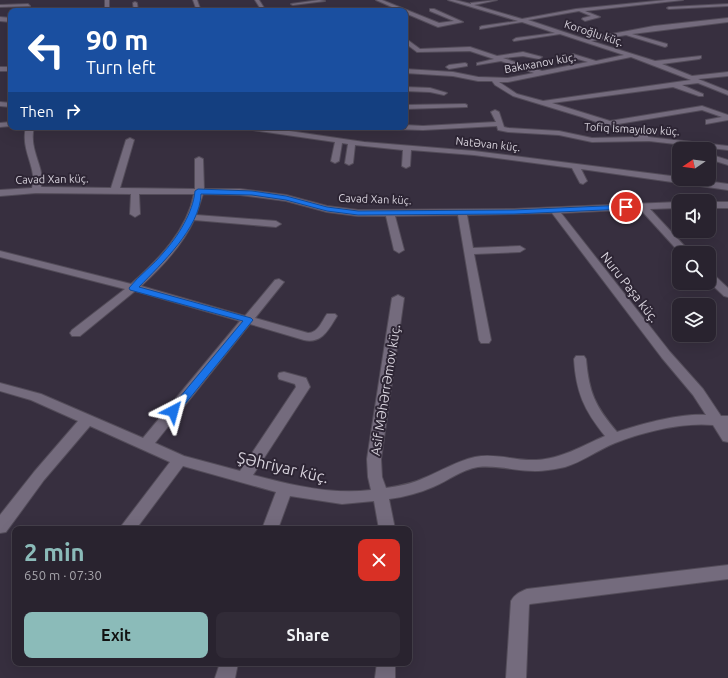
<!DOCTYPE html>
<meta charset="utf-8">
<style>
:root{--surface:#29232f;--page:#312b37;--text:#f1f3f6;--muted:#a5a4aa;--line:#45404b;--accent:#8bbbb9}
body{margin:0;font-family:Ubuntu,sans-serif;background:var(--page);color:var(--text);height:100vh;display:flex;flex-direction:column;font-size:15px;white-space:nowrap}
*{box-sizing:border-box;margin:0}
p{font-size:13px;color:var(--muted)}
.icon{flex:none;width:22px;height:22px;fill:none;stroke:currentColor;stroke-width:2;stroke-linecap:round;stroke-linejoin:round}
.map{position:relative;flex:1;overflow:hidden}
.side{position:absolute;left:12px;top:526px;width:400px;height:140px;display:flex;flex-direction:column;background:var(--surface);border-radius:8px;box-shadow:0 4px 16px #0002,0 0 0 1px var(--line)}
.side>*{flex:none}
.hud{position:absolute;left:8px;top:8px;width:400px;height:122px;border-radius:8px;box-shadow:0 4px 16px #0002,0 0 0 1px var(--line);background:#1a4fa0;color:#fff;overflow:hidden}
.needle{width:26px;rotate:257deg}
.tools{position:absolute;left:672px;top:142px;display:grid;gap:8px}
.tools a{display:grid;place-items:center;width:44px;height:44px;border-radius:8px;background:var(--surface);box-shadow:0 4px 16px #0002,0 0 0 1px var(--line);font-size:20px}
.pin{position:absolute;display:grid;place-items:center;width:34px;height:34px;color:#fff;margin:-17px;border:2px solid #fff;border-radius:50%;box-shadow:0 1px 4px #0007}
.me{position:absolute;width:44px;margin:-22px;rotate:39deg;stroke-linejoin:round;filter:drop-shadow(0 0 3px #0008)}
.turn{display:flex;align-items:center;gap:14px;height:84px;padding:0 12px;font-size:18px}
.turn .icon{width:52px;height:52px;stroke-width:2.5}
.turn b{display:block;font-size:28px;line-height:34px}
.then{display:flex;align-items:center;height:38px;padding:0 12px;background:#0003;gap:8px;font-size:15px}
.round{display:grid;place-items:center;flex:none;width:42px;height:42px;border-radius:8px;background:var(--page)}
.overview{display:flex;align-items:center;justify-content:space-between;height:68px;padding:0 12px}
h1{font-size:24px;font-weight:600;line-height:30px;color:var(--accent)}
.action{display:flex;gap:8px;margin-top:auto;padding:8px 12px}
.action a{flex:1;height:46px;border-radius:8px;background:var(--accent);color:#111;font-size:16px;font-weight:600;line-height:46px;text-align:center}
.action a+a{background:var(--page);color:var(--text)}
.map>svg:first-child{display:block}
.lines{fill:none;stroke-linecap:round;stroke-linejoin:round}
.minor-casing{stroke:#534c59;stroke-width:2}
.minor{fill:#746b7d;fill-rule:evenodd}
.route{fill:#1a73e8;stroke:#114b97}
.labels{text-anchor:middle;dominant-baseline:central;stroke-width:4;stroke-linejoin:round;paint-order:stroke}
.far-street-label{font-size:11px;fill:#d8d3dd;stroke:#2d2534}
.street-label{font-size:13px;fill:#d8d3dd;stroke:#2d2534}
.near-street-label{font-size:16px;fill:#d8d3dd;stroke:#2d2534}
</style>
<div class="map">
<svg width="728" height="678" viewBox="0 0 728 678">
<rect width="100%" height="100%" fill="#372f3f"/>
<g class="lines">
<!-- minor casing -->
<g class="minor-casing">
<g id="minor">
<rect x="105" y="0" width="4" height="11"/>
<path d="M 193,0 L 197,0 L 201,11 L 197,11 Z"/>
<path d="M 255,0 L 259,0 L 266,11 L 262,11 Z"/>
<path d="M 319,0 L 325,1 L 293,5 L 291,4 Z"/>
<path d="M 376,0 L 382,0 L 439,23 L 454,21 L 430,11 L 430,9 L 434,9 L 463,22 L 438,27 L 405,13 L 405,11 L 401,11 Z"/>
<path d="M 448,0 L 455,0 L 471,4 L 471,3 L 497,0 L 474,5 L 522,19 L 576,9 L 666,0 L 683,0 L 585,11 L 600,17 L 585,21 L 582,19 L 583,18 L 591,16 L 579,11 L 528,20 L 585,39 L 654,26 L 728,18 L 728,22 L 632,34 L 667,44 L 667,46 L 665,47 L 626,35 L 591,41 L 655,61 L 701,56 L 701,58 L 699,59 L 662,64 L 692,76 L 728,72 L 728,76 L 698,79 L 728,91 L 728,95 L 698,83 L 682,85 L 703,94 L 703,96 L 699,96 L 673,87 L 552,103 L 610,121 L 702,106 L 728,115 L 728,120 L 706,124 L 706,120 L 722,117 L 702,110 L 618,124 L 648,134 L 648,137 L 728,146 L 728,150 L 649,141 L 592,142 L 559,135 L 508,132 L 498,130 L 497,126 L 423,130 L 391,129 L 390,127 L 405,127 L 405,125 L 423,126 L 496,122 L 491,112 L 495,110 L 499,112 L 504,127 L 508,128 L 559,131 L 592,138 L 640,137 L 582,117 L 513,96 L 495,85 L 492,81 L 478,81 L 453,76 L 405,73 L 405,69 L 453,72 L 478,77 L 508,78 L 534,73 L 501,61 L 477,65 L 477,63 L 494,59 L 470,51 L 417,52 L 405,43 L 405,38 L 420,49 L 470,47 L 497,56 L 523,52 L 542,57 L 539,59 L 523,56 L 503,58 L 542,71 L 588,62 L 571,57 L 571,55 L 573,54 L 596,61 L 624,55 L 560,34 L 514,41 L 513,40 L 516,38 L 555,33 L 522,22 L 480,29 L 480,27 L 482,26 L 518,21 ZM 631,57 L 691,80 L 543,101 L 517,94 L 499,82 L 508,82 Z"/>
<path d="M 135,2 L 137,3 L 138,11 L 134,11 L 133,3 Z"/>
<path d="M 28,4 L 30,6 L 0,7 L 0,5 Z"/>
<path d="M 728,4 L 728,6 L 669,9 L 667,8 L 669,7 Z"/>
<path d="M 0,17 L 11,18 L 11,22 L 0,21 Z"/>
<path d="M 465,63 L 467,64 L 467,66 L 449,69 L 446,67 L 449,65 Z"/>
<rect x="0" y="67" width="11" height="4"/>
<path d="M 405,87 L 430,88 L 447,93 L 444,95 L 430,92 L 405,91 Z"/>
<path d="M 0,102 L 11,103 L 11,107 L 0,106 Z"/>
<path d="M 465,104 L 467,105 L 467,107 L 405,109 L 405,105 Z"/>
<path d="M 11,122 L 11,126 L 0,127 L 0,123 Z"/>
<path d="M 26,127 L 34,127 C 28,151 46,168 41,187 L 111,188 L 126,140 L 130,138 L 134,140 L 120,188 L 195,189 L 195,159 L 199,157 L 203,159 L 204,189 L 240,189 L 286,195 L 327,206 L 358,210 L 514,209 L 679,202 L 679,208 L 650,209 L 691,253 L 680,253 L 640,209 L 561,213 L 670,352 L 703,389 L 721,416 L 728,416 L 728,442 L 723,441 L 713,425 C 682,422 643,432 615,443 C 598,450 582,462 565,467 C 556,469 544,471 535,471 C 515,471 498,465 478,467 C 462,469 448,481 433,487 C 419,493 404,497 389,499 L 395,529 L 379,529 L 374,501 L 342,504 L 290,496 L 278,529 L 262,529 L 276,492 L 183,466 L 136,529 L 119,529 L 170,462 L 90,426 L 44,480 L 6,532 L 0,533 L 0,515 L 34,472 L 78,421 L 31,400 L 0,391 L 0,383 L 41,394 L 143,438 L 240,321 L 135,291 L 80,336 L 72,336 L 70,333 L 72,330 L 125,289 L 0,257 L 0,251 L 131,284 C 158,260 187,231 194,194 L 139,194 L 140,214 L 135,217 L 130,214 L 131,194 L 36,193 L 0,196 L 0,190 L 32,188 C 38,168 20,151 26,127 ZM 203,194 L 240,195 L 286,201 L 327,212 L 358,216 L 386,216 L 394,250 L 399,253 L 404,250 L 395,216 L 458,215 L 479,340 L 481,343 L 489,343 L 491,340 L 474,254 L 520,252 L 525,249 L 520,246 L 473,248 L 467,215 L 552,213 L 662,358 L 693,395 L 706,415 C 681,413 641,424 617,432 C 595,406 589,393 586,359 L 584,356 L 576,356 L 574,359 C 576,392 584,410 605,436 C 582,446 561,459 536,460 C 516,461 496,453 475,457 C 457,461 441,471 424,478 C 412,484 399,486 386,488 L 382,477 L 381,459 L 404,298 L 398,295 L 392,298 L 367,459 L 368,477 L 371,490 C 331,495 292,485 253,475 L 310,387 L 306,378 L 284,372 L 279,373 L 278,376 L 279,379 L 295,384 L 296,387 L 240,471 L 184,456 L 155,443 L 250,324 L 304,340 C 322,344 329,329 337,316 L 335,314 L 327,314 C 322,321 318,333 308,333 L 255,318 L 284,282 L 279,279 L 275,280 L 245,316 L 141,286 C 162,267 182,246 194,220 L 276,227 L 281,224 L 276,221 L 196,215 Z"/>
<path d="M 242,127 L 262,127 L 364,142 L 474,151 L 679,177 L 679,179 L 692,179 L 728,184 L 728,190 L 581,169 L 587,181 L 583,184 L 580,183 L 572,168 L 474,155 L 411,150 L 410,166 L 406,168 L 402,166 L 403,150 L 355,145 L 353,163 L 349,165 L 345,163 L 348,144 L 342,143 L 339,161 L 335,163 L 331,161 L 335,142 L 246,129 Z"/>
<path d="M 709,154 L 728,160 L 728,165 L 709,159 Z"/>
<rect x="709" y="202" width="19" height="6"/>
<path d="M 709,273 L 713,274 L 728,288 L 728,297 L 724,296 L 709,282 Z"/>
<path d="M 728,565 L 728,579 L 530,604 L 529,605 L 526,678 L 506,678 L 511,601 C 515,594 520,592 527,589 Z"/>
<path d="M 220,663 L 238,663 L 235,678 L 215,678 Z"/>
<path d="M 377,663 L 395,663 L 395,678 L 375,678 Z"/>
</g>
</g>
<!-- minor -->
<use href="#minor" class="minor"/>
</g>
<!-- route -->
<path class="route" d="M 198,189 L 252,191 L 286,196 L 327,207 L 358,211 L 514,210 L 626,205 L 630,207 L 626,209 L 514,214 L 358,215 L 327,211 L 286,200 L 252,195 L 201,194 C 200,228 161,264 139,287 L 251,318 L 253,320 L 177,414 L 170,414 L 168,411 L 170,409 L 243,321 L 130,290 L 129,288 C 139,275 154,265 164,252 C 178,236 193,213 195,191 Z"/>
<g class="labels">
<!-- far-street labels -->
<g class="far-street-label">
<text transform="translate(594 33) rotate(18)">Koroğlu küç.</text>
<text transform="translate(540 63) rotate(-10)">Bakıxanov küç.</text>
<text transform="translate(632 129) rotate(3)">Tofiq İsmayılov küç.</text>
<text transform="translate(488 144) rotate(6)">Natəvan küç.</text>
<text transform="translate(52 179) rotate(-1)">Cavad Xan küç.</text>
<text transform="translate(375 199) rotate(2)">Cavad Xan küç.</text>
</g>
<!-- street labels -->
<g class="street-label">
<text transform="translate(630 287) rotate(52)">Nuru Paşa küç.</text>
<text transform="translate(385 390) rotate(-81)">Asif Məhərrəmov küç.</text>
</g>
<!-- near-street labels -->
<g class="near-street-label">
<text transform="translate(283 467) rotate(13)">Şəhriyar küç.</text>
</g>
</g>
</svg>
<div class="tools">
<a><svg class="needle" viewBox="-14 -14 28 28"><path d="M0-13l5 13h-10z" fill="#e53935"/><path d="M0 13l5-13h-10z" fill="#a5a4aa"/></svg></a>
<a><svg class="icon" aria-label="sound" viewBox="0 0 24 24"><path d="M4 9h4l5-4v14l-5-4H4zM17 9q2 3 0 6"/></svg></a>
<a><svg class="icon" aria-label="search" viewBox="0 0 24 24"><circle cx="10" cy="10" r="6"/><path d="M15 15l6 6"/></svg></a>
<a><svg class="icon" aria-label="layers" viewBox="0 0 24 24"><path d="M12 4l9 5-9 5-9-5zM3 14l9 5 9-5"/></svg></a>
</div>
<div class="pin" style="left:626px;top:207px;background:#d93025"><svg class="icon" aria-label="arrive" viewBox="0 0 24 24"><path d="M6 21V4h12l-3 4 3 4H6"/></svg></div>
<svg class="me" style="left:173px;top:411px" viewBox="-20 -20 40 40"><path d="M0-17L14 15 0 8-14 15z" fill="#1a73e8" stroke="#fff" stroke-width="4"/></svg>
<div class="hud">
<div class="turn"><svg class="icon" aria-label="left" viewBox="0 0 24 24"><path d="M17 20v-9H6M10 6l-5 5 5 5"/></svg><div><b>90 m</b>Turn left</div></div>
<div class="then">Then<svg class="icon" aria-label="right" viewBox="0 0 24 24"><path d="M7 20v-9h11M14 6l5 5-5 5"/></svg></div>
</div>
<section class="side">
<div class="overview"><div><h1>2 min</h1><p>650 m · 07:30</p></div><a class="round" style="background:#d93025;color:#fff"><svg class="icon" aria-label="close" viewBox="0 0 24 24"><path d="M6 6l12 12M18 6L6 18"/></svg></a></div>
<div class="action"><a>Exit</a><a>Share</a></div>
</section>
</div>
